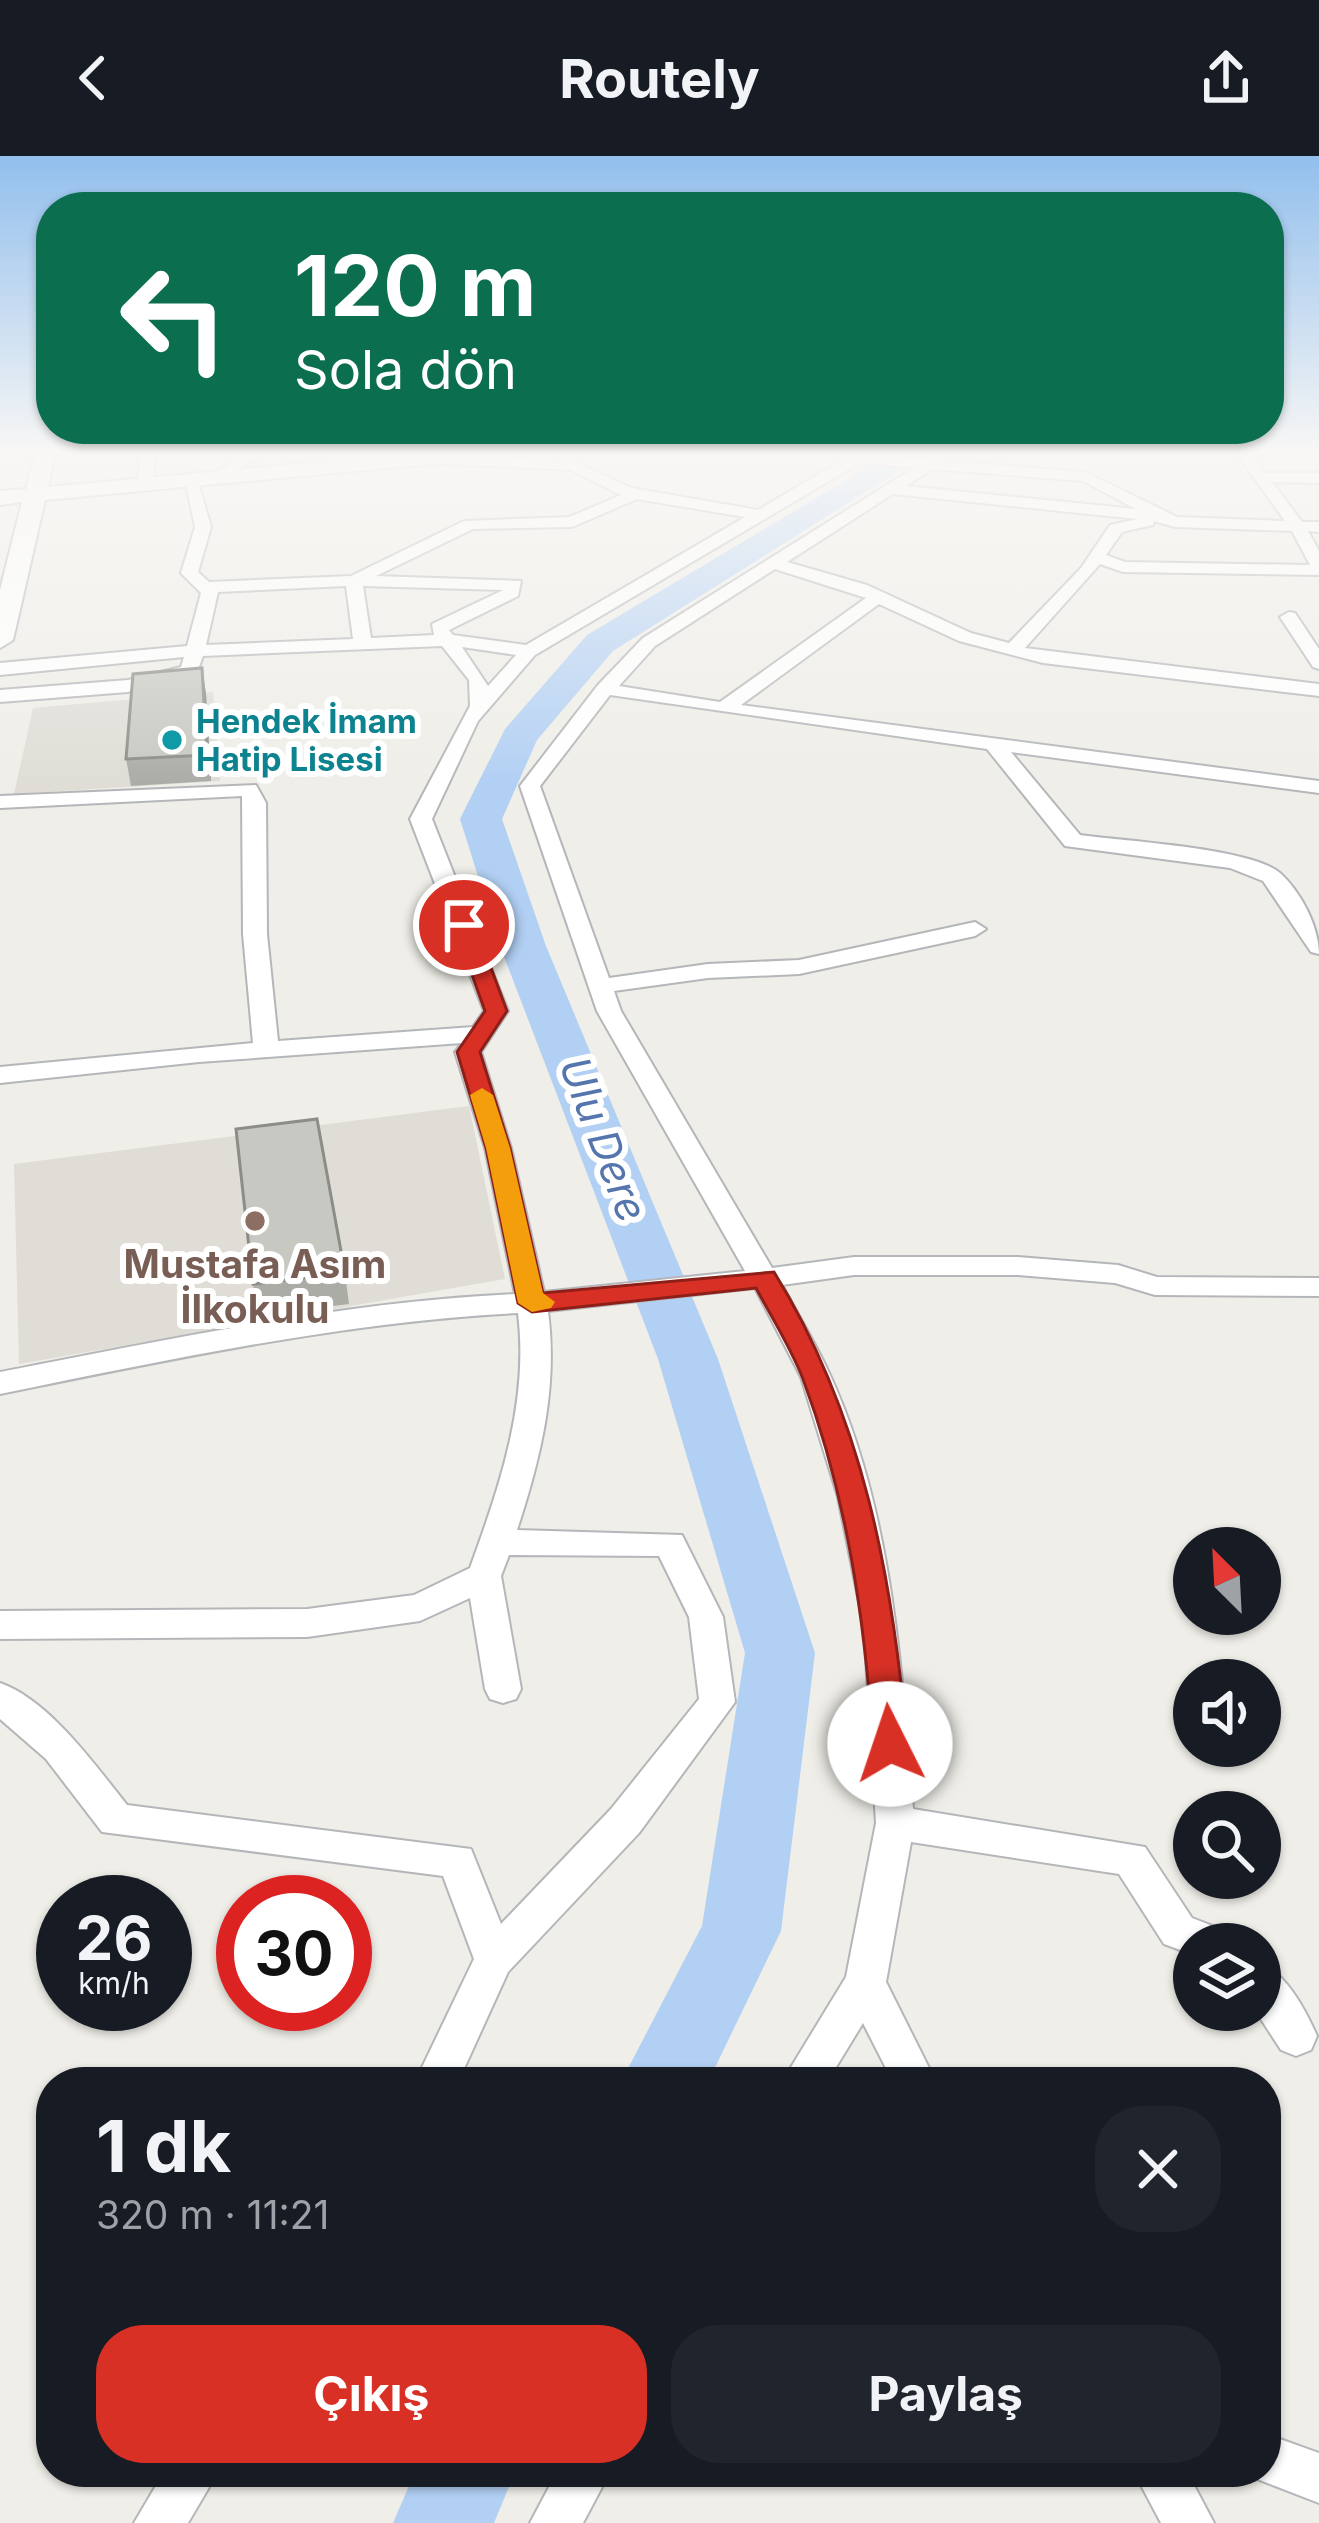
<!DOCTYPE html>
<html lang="tr">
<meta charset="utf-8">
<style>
:root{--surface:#171b24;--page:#20242c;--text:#f1f3f6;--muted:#9ea1a6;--accent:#d93025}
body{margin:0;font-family:Inter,sans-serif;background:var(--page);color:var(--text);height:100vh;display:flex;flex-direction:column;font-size:45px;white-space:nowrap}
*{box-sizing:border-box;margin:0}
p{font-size:39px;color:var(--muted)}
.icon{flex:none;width:66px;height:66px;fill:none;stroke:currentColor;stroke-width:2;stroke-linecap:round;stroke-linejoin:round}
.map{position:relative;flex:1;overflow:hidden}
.details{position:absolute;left:36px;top:1911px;width:1245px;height:420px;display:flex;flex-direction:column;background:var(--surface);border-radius:48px;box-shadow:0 3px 9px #0004}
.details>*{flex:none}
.banner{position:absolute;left:36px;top:36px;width:1248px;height:252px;border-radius:48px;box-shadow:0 3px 9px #0004;background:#0b6e4f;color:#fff;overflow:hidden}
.needle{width:78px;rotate:336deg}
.tools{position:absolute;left:1173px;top:1371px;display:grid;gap:24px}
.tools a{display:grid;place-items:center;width:108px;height:108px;border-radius:50%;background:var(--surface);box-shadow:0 3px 9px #0004;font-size:60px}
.speed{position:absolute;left:36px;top:1719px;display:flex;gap:24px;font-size:60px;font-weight:700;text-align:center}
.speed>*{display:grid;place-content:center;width:156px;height:156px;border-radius:50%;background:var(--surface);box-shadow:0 3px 9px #0004;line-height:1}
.speed small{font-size:30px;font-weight:400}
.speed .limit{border:18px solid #d22;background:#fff;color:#111}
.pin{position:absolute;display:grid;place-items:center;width:102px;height:102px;color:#fff;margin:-51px;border:6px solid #fff;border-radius:50%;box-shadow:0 3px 12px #0007}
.me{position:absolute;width:132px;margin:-66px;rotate:356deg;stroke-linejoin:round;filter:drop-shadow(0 0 9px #0008)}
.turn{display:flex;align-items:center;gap:42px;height:252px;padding:0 60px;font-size:54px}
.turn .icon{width:156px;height:156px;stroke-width:2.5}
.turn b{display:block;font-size:84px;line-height:102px}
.round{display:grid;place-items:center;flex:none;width:126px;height:126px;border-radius:48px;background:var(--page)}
.summary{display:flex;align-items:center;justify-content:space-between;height:204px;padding:0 60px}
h1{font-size:72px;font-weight:700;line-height:90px}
.primary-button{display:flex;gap:24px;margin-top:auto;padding:24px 60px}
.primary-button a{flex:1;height:138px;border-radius:48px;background:var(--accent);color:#fff;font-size:48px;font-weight:700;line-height:138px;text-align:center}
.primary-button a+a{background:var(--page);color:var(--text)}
header{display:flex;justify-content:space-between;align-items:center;height:156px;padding:0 60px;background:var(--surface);font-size:54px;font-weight:700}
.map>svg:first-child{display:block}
.education{fill:#dfddd6}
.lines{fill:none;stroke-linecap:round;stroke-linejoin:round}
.river{fill:#b2d0f4;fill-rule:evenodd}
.street-casing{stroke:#b5b6ba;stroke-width:4}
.secondary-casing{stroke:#b6b8bd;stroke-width:4}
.street{fill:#fff;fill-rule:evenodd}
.secondary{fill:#fff;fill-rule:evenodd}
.wall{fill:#acaca7}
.shaded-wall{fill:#8c8c88}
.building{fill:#c8c8c2;stroke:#8c8c88;stroke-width:3}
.route{fill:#d93025;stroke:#8d1f18;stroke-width:3}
.slow{fill:#f59e0b}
.culture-dot{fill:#0f9aa8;stroke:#fff;stroke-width:4.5}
.education-dot{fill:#8d6e63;stroke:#fff;stroke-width:4.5}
.labels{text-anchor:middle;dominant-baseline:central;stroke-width:12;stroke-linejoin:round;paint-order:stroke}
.far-culture-label{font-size:33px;font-weight:bold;fill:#0d838f;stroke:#fff;text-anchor:start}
.education-label{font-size:39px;font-weight:bold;fill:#785e54;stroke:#fff}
.water-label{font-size:42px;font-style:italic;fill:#5475ad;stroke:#fff}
</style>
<header><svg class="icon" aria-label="back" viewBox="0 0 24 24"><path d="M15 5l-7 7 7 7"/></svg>Routely<svg class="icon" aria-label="share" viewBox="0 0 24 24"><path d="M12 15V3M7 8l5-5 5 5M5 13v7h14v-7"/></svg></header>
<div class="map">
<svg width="1319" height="2367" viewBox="0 0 1319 2367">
<rect width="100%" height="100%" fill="#efeee8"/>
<!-- education -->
<g class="education">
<path d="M 213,536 L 220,625 L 14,638 L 33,552 Z"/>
<path d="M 469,950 L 505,1123 L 19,1208 L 14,1008 Z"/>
</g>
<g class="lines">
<!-- river -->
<g class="river">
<path d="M 890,298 L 926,298 L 613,495 L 537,584 L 502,663 L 546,790 L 718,1203 L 815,1497 L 781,1775 L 708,1926 L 621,1926 L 702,1770 L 745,1497 L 658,1203 L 500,790 L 460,663 L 505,573 L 587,479 Z"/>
<path d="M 415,2316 L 515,2316 L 494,2367 L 393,2367 Z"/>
</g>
<!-- street casing -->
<g class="street-casing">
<g id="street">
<path d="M 141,298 L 155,298 L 153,329 L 145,334 L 137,329 Z"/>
<path d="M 246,298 L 264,298 L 213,328 L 200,325 Z"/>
<path d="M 554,298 L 570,298 L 585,311 L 632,332 L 758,354 L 846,302 L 839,298 L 926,304 L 935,298 L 953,298 L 945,305 L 1085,316 L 1177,361 L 1285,365 L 1237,298 L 1252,298 L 1265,317 L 1319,317 L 1319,327 L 1272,326 L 1302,366 L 1319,366 L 1319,376 L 1308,375 L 1319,395 L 1319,419 L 1123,416 L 1100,408 L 1025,492 L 1319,528 L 1319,540 L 1043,507 L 959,485 L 879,448 L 741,549 L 1319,625 L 1319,637 L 1011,596 L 1080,679 C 1121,685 1252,692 1280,717 C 1301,736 1319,771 1319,798 L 1311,796 L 1263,725 L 1230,712 L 1065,690 L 987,593 L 610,539 L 540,630 L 609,822 L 708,808 L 799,804 L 975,766 L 986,773 L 975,780 L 799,818 L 708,822 L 614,835 L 621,855 L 772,1112 L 854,1101 L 1018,1101 L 1118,1109 L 1157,1121 L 1319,1122 L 1319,1140 L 1155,1139 L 1115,1127 L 1018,1119 L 854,1119 L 782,1129 C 798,1159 816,1188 830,1219 C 892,1354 901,1508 913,1653 L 1145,1691 L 1192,1762 L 1226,1775 L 1232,1788 L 1194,1788 L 1194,1799 L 1164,1788 L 1119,1718 L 911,1686 L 886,1826 L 936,1926 L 893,1926 L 863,1867 L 827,1926 L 782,1926 L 846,1821 L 876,1667 L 864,1471 L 838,1341 L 801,1221 L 755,1132 L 548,1155 C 558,1231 541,1301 517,1374 L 682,1379 L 723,1461 L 735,1546 L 639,1677 L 508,1816 L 458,1926 L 415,1926 L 474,1803 L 443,1720 L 102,1676 L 46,1603 L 0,1563 L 0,1527 C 49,1544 95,1609 127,1649 L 471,1693 L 501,1768 L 611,1653 L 699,1543 L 689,1461 L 659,1400 L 509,1399 L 501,1420 L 521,1533 L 516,1543 L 503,1547 L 490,1543 L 485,1533 L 470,1442 L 420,1465 L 307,1481 L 0,1483 L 0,1455 L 307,1453 L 414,1439 L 470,1412 C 500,1329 529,1246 518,1157 C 343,1166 172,1203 0,1238 L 0,1216 C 171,1183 341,1146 515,1138 L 485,992 L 455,896 L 462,887 L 199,906 L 0,927 L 0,911 L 253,887 L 243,778 L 242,640 L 0,652 L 0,640 L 256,629 L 266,647 L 267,778 L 278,885 L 473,871 L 484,855 L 410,663 L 470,550 L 469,524 L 442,490 L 203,500 L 196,519 L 128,536 L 0,546 L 0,534 L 128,524 L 181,511 L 184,501 L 0,519 L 0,507 L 187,490 L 201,437 L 181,417 L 195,371 L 185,323 L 198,326 L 211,371 L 198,416 L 209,426 L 351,420 L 464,365 L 569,361 L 621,339 L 571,314 L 428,307 L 421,303 L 428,299 L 560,305 ZM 861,306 L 914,312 L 643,482 L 598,529 L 520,630 L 597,855 L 745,1115 L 544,1136 L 511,992 L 481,896 L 508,855 L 432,663 L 478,565 L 535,499 ZM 932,313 L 1083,325 L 1136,353 L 906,330 ZM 893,338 L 1138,363 L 1110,369 L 1081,412 L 1009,487 L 971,477 L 867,429 L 787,406 ZM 637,343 L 745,361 L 526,489 L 453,479 L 449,474 L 518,440 L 521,425 L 376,420 L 473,373 L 572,371 ZM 1154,365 L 1175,371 L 1292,375 L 1310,409 L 1125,406 L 1106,399 L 1122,376 L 1153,369 ZM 775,413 L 866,442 L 720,546 L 619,530 L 655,490 ZM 346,430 L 353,483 L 206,489 L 218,436 ZM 363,430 L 503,434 L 432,468 L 434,479 L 371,482 ZM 462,491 L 516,499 L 488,530 Z"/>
<path d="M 1289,456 L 1295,457 L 1319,493 L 1319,513 L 1313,511 L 1280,461 Z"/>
<path d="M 1260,1807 C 1286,1817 1306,1855 1317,1880 L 1311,1894 L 1296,1900 L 1281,1894 L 1255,1854 L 1260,1854 Z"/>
<path d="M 1266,2278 L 1319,2297 L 1319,2347 L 1249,2320 L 1247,2316 L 1266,2316 Z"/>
<path d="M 164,2316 L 218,2316 L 188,2367 L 134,2367 Z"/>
<path d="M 557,2316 L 610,2316 L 583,2367 L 530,2367 Z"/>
<path d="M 1134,2316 L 1187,2316 L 1214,2367 L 1161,2367 Z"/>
</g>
</g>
<!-- secondary casing -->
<g class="secondary-casing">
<path id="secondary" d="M 35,298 L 55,298 L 48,331 L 404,298 L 484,298 L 474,304 L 45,344 L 13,484 L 0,492 L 0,434 L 22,346 L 0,349 L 0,335 L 26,333 Z"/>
</g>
<!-- street -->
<use href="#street" class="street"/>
<!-- secondary -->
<use href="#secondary" class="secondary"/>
</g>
<!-- wall -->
<g class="wall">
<path d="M 202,512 L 206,538 L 211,625 L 131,630 L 126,603 Z"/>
<path d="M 345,1117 L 349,1148 L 258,1159 L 253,1128 Z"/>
</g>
<!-- shaded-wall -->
<path class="shaded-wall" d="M 202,512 L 206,538 L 211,625 L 207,599 Z"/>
<!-- building -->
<g class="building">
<path d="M 202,512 L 207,599 L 126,603 L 133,518 Z"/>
<path d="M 317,963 L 345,1117 L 253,1128 L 236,973 Z"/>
</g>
<!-- sky -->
<linearGradient id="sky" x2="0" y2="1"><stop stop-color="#92bfed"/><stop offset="0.47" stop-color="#f8f7f5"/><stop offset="1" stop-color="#f8f7f5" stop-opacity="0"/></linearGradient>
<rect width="1319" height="630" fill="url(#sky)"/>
<!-- route -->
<path class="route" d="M 464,763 L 475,769 L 507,855 L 480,896 L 510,992 L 543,1137 L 774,1116 C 863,1260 893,1422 907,1588 L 902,1598 L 890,1602 L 878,1598 L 873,1588 C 865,1464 847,1341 803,1223 C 791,1192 772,1162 756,1132 L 532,1156 L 518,1147 L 486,992 L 457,896 L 485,855 L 454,769 Z"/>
<!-- slow -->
<path class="slow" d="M 482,932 L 493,939 L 510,992 L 543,1137 L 555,1146 L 551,1152 L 532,1156 L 518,1147 L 486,992 L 470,939 Z"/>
<!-- markers -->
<circle class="culture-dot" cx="172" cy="584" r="12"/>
<circle class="education-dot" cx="255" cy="1065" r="12"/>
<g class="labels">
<!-- far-culture labels -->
<g class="far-culture-label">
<text x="196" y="565">Hendek İmam<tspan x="196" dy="38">Hatip Lisesi</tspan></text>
</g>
<!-- education labels -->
<g class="education-label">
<text x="255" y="1107">Mustafa Asım<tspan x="255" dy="45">İlkokulu</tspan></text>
</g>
<!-- water labels -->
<g class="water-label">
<text transform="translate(604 983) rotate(69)">Ulu Dere</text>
</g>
</g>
</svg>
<div class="tools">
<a><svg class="needle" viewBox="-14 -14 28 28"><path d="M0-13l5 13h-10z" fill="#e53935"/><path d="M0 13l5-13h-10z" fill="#9ea1a6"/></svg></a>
<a><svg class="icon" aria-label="sound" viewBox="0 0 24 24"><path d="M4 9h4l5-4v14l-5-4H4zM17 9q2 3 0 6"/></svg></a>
<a><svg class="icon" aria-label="search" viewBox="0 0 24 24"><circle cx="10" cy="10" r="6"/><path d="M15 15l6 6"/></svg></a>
<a><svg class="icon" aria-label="layers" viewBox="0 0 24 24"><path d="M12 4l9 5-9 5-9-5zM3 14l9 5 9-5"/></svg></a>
</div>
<div class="speed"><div>26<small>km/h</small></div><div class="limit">30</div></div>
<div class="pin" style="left:464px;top:769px;background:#d93025"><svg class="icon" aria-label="arrive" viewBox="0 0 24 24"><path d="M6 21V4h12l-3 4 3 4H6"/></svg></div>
<svg class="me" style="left:890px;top:1588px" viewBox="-20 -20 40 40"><circle r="19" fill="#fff"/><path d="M0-13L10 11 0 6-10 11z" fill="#d93025"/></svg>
<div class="banner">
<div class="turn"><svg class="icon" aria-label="left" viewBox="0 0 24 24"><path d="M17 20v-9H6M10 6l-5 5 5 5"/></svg><div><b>120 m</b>Sola dön</div></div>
</div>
<section class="details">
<div class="summary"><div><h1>1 dk</h1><p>320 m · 11:21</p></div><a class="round"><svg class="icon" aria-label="close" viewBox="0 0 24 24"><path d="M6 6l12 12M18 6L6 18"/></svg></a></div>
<div class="primary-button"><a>Çıkış</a><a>Paylaş</a></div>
</section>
</div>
